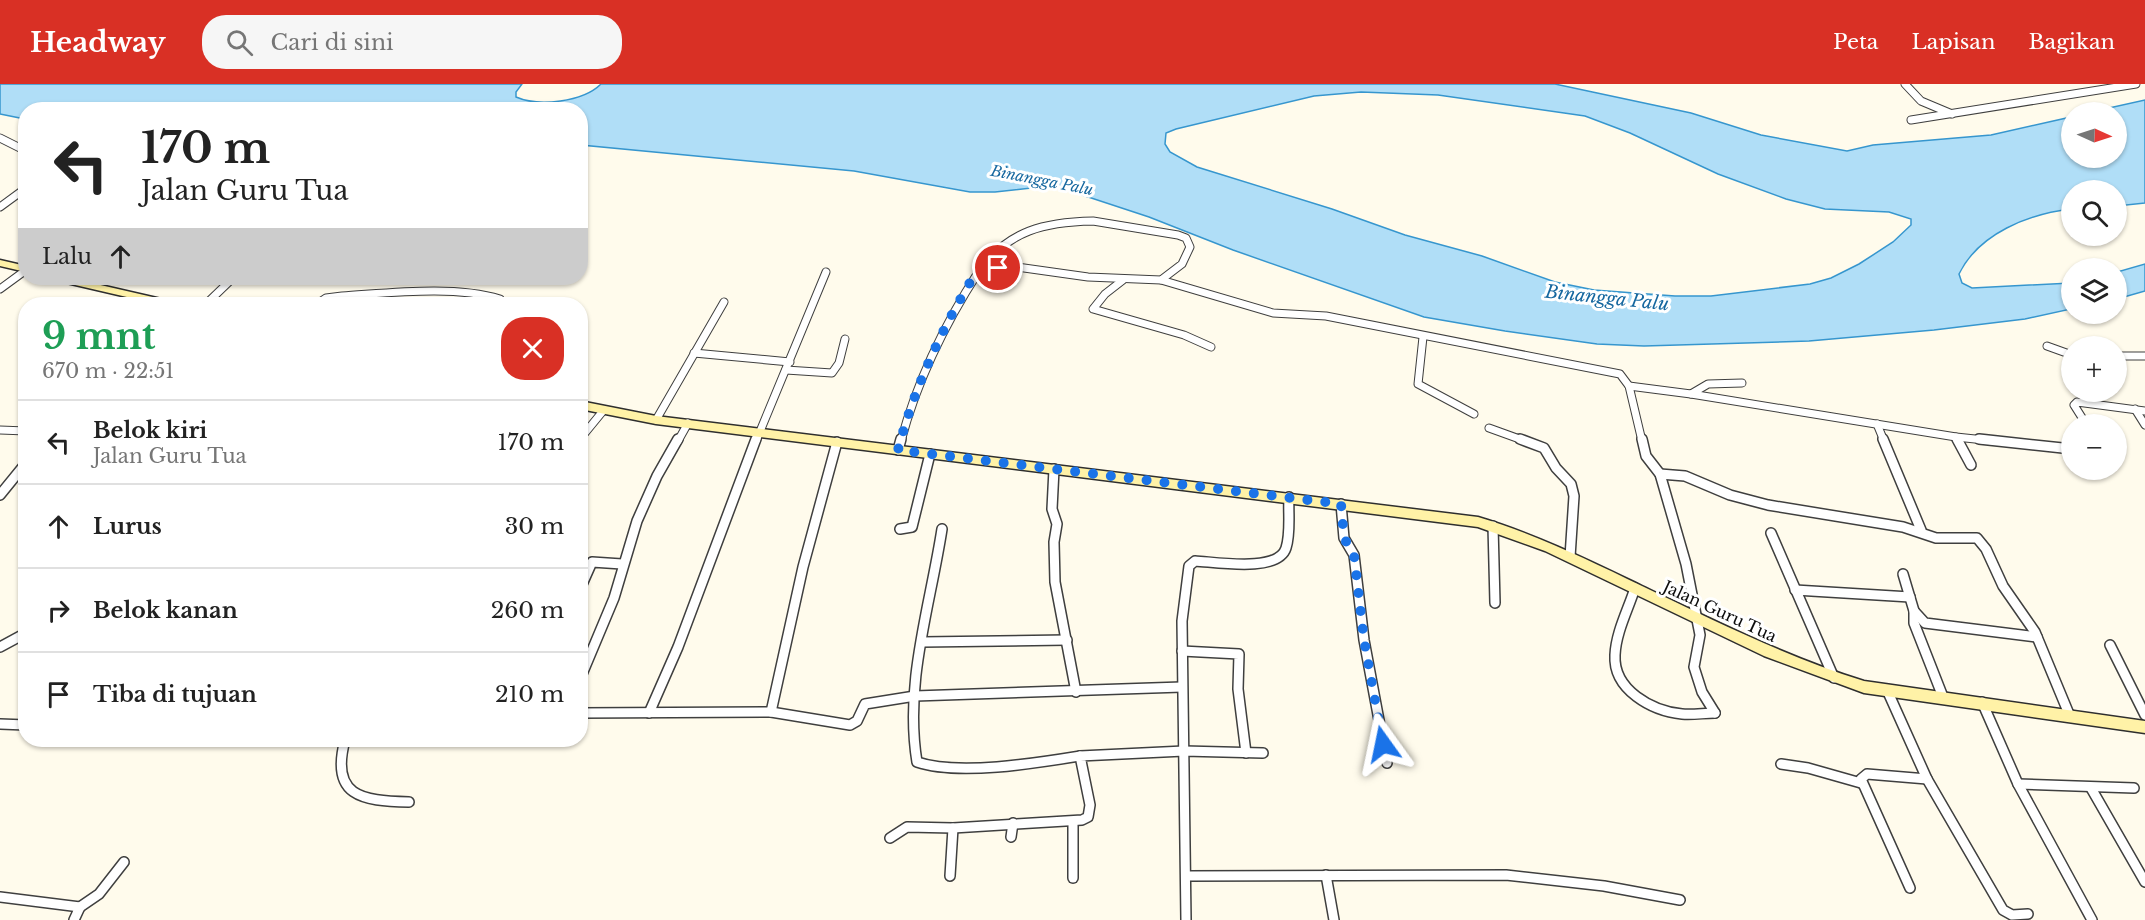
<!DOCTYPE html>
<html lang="id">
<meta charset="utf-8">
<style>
:root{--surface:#fff;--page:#f6f6f6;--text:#222;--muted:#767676;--line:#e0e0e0;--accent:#d93025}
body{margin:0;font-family:"Libre Baskerville",serif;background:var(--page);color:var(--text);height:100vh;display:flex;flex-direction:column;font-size:22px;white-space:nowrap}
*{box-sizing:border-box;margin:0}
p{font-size:20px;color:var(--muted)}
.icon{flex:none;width:33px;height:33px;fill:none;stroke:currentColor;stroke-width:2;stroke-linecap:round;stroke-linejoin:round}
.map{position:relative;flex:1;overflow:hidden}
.drawer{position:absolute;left:18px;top:213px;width:570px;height:450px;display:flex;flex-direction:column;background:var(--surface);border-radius:24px;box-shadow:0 2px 4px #0004}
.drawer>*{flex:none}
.top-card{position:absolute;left:18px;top:18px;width:570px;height:183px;border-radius:24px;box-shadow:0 2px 4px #0004;background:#fff;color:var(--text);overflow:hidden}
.needle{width:39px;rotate:93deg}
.tools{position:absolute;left:2061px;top:18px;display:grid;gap:12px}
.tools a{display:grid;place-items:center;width:66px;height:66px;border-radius:50%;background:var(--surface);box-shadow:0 2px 4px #0004;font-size:30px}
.pin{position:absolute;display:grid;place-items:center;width:51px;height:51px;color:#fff;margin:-26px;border:3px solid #fff;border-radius:50%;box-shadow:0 2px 6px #0007}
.me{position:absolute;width:66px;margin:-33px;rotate:348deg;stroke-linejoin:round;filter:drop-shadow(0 0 4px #0008)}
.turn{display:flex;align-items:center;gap:21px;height:126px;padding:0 24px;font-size:27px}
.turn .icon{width:78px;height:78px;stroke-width:2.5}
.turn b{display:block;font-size:42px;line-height:51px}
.then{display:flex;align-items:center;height:57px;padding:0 24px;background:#0003;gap:12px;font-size:22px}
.round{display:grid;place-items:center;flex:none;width:63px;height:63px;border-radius:24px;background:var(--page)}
.summary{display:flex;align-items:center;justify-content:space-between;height:102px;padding:0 24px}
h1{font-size:36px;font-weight:700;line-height:45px;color:#1e9e55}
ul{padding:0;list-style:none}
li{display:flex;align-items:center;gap:18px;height:84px;padding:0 24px;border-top:2px solid var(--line)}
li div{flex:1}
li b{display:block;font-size:22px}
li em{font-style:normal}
header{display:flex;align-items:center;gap:36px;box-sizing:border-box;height:84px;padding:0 30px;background:var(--accent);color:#fff}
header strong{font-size:28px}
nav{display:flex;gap:33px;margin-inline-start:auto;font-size:21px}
.search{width:420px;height:54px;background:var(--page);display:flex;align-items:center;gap:15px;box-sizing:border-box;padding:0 21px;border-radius:24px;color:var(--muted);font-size:22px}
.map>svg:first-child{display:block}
.water{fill:#b0def7;stroke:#3696ce;stroke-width:1.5;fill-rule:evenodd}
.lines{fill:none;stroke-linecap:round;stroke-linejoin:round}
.street-far1-casing{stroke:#3f3f3f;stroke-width:9}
.street-casing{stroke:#3f3f3f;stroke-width:12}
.secondary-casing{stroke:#2e2e2e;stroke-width:3}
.street-far1{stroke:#fff;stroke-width:7}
.street{stroke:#fff;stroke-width:9}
.secondary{fill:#fff2a7;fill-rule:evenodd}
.route{stroke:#1a73e8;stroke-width:10;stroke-dasharray:0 18}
.labels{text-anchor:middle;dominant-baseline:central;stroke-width:6;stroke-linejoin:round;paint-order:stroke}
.far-water-label{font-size:15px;font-style:italic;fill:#15679f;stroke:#fff}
.street-label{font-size:16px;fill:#0c0c0c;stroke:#fff}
.water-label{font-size:18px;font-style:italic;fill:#15679f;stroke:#fff}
</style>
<header>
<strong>Headway</strong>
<div class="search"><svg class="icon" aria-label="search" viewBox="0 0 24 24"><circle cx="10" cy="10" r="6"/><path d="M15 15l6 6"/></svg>Cari di sini</div>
<nav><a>Peta</a><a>Lapisan</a><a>Bagikan</a></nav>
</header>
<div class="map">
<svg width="2145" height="836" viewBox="0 0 2145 836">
<rect width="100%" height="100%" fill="#fffbec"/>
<!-- water -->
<g class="water">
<path d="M 0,0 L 522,0 L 516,8 L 516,13 C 539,23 583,18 601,0 L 1555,0 L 1691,29 L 1761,51 L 1847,67 L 1873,61 L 1991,51 L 2071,33 L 2072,74 L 2116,74 L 2116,28 L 2091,28 L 2145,16 L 2145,119 L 2117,122 L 2116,106 L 2072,106 L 2071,125 C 2029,130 1979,149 1959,190 L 1962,199 L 1972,204 L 2071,199 L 2071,225 L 2025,235 L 1934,246 L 1809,257 L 1644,262 L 1597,260 L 1505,247 L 1424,233 L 1233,166 L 1149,133 L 1067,106 L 1040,103 L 995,108 L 970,108 L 854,87 L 581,61 L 580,26 L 26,26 L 25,35 L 0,30 ZM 1361,8 L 1438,11 L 1585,32 L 1630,49 L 1718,90 L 1786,115 L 1825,125 L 1889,128 L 1911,135 L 1911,141 L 1893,158 L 1859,180 L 1831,194 L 1810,200 L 1711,212 L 1675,212 L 1594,206 L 1555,198 L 1482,172 L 1405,151 L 1332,125 L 1197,83 L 1170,68 L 1165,60 L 1166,49 L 1176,45 L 1314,12 Z"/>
<path d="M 2145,180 L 2145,207 L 2117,215 L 2117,188 Z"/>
</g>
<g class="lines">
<!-- street-far1 casing -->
<g class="street-far1-casing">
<g id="street-far1">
<path d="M 1905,0 L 1921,17 L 1952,30"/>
<path d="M 1911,36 L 2136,0"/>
<path d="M 0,54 L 26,67"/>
<path d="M 0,123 L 26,104"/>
<path d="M 1093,137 L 1178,151 L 1186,154 L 1190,163 L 1182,180 L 1161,196 L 1088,193 L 1017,183 L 979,187 C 1009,146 1045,138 1093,137 Z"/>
<path d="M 977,187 L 979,187"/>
<path d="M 1123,196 L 1105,210 L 1093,225 L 1184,251 L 1211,263"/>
<path d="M 1161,196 L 1273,229 L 1326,232 L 1620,290 L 1629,302 L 1642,357"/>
<path d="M 0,205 L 26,186"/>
<path d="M 206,220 L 233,194"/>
<path d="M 317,220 L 326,214 L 342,212 C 390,209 454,201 500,215 L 499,220"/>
<path d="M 1423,253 L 1418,300 L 1474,330"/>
<path d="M 2047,262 L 2072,271"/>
<path d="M 694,269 L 790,278"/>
<path d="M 2116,272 L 2145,272"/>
<path d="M 786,286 L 832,289 L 839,279 L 845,255"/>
<path d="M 1629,302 L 1691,310 L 1708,300 L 1742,299"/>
<path d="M 1691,310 L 1956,353 L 1958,357"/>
<path d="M 2135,325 L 2145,341"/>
<path d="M 656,336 L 724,218"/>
<path d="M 1877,340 L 1884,357"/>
<path d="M 2086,340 L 2074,321 L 2077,318 L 2145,327"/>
<path d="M 1489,344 L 1525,357"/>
<path d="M 0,346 L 26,347"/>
<path d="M 1956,353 L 1994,357"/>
<path d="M 580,355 L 603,327"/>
<path d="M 678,357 L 688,339"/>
<path d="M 756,357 L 826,188"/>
<path d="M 901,357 C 917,297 946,238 979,187"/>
</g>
</g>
<!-- street casing -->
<g class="street-casing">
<g id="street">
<path d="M 1520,355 L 1544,364 L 1556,384 L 1571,400 L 1574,412 L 1570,473"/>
<path d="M 1642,355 L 1646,372 L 1660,390 L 1686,480 L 1700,551 L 1694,583 L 1702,608 L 1715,629"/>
<path d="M 1883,355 L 1921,446"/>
<path d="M 1957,355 L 1971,381"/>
<path d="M 1979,355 L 2072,365"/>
<path d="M 898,366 L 901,355"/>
<path d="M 1054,385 L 1052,425 L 1057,440 L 1054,458 L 1055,498 L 1076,608"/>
<path d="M 1660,390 L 1685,392 L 1730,411 L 1768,421 L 1903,443 L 1936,454 L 1977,454 L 1986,465 L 2003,502 L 2035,548 L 2069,630"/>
<path d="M 0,411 L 26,379"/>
<path d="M 1341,420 L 1344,454 L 1354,471 L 1364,556 L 1387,679"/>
<path d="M 1493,442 L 1495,519"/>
<path d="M 900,445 L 912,443 L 930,370"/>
<path d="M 942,445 C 930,523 904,599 917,678 C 958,692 1037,679 1080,672"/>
<path d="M 1771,449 L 1834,594"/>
<path d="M 1903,490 L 1914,527 L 1914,539 L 1943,613"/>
<path d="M 1635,504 C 1628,526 1616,548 1615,571 C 1613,606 1652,627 1682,630 C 1693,631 1704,629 1715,629"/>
<path d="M 580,505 L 592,478 L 622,480"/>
<path d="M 1795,506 L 1910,513"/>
<path d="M 1914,527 L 1925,539 L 2037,553"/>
<path d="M 922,558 L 1067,556"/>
<path d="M 2110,561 L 2145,631"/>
<path d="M 0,563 L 26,549"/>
<path d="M 1182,567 L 1239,570 L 1238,605 L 1246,669"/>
<path d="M 580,595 L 614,514 L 637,437 L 657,392 L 678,355"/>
<path d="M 1887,606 L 1927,695 L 2003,826 L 2012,831 L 2028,830"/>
<path d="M 1982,618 L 2018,700 L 2092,836"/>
<path d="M 771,628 L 803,483 L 837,358"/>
<path d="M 580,629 L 771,628 L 850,641 L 857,637 L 865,620 L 915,612 L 1182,603"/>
<path d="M 649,629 L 678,563 L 756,355"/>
<path d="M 0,640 L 26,641"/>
<path d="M 345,656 C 330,712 361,717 409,718"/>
<path d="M 1781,680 L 1808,684 L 1861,699"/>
<path d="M 2018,700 L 2134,704"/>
<path d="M 2091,704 L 2145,798"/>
<path d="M 1073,738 L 1073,794"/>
<path d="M 1011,753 L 1013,739"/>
<path d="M 890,754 L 907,743 L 953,744 L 1082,736 L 1088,733 L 1090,721 L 1080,672 L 1184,667 L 1263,669"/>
<path d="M 1326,791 L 1334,836"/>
<path d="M 950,792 L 953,744"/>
<path d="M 1186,792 L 1506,791 L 1604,802 L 1680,816"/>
<path d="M 1910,804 L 1861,695 L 1867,690 L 1927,695"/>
<path d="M 0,813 L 80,823 L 74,836"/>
<path d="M 80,823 L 99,810 L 124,778"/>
<path d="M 1186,836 L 1182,537 L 1189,482 L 1195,477 C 1216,478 1278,489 1286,464 C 1291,449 1288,428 1289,413"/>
</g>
</g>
<!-- secondary casing -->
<g class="secondary-casing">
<g id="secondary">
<path d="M 0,176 L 26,182 L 26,188 L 0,182 Z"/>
<path d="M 53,194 L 70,194 L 170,217 L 175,220 L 157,220 L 58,197 Z"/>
<path d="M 580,317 L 656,332 L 1478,433 C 1535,450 1588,476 1642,502 C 1715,537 1787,573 1864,597 L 2145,637 L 2145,649 L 1864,609 L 1764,572 L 1545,467 L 1478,443 L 656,340 L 580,325 Z"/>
</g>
</g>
<!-- street-far1 -->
<use href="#street-far1" class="street-far1"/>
<!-- street -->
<use href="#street" class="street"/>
<!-- secondary -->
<use href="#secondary" class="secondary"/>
</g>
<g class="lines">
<!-- route -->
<path class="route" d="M 998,184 L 977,187 C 943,242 914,304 898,366 L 1341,420 L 1344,454 L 1354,471 L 1364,556 L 1383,660"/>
</g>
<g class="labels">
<!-- far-water labels -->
<g class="far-water-label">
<text transform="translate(1042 96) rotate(11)">Binangga Palu</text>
</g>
<!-- street labels -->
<g class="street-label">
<text transform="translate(1720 527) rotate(25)">Jalan Guru Tua</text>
</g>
<!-- water labels -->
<g class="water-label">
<text transform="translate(1607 214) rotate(6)">Binangga Palu</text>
</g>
</g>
</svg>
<div class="tools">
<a><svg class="needle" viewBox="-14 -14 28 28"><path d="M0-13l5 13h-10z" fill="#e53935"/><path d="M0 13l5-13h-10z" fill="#767676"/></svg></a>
<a><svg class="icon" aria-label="search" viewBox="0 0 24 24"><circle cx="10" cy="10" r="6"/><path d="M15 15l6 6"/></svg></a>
<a><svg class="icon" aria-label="layers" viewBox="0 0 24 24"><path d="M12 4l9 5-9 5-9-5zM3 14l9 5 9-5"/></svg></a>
<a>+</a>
<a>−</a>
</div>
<div class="pin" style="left:998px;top:184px;background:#d93025"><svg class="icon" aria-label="arrive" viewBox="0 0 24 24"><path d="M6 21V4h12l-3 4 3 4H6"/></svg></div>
<svg class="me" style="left:1383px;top:660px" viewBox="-20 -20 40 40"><path d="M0-17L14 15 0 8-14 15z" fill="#1a73e8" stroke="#fff" stroke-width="4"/></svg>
<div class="top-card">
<div class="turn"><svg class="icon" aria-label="left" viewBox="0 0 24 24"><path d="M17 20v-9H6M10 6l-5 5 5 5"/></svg><div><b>170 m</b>Jalan Guru Tua</div></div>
<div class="then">Lalu<svg class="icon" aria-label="ahead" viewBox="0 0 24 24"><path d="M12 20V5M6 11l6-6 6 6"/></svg></div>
</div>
<section class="drawer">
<div class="summary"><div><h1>9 mnt</h1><p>670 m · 22:51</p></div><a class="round" style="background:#d93025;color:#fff"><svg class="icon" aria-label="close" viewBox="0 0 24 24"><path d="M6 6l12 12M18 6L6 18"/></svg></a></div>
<ul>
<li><svg class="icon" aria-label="left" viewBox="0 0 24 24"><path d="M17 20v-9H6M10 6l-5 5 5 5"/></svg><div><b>Belok kiri</b><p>Jalan Guru Tua</p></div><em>170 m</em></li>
<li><svg class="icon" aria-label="ahead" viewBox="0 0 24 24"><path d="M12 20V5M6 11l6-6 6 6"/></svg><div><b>Lurus</b></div><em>30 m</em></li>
<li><svg class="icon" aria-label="right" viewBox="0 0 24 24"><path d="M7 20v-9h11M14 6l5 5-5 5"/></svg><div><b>Belok kanan</b></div><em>260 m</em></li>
<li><svg class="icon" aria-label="arrive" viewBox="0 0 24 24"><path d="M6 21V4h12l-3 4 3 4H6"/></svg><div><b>Tiba di tujuan</b></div><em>210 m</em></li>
</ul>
</section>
</div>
